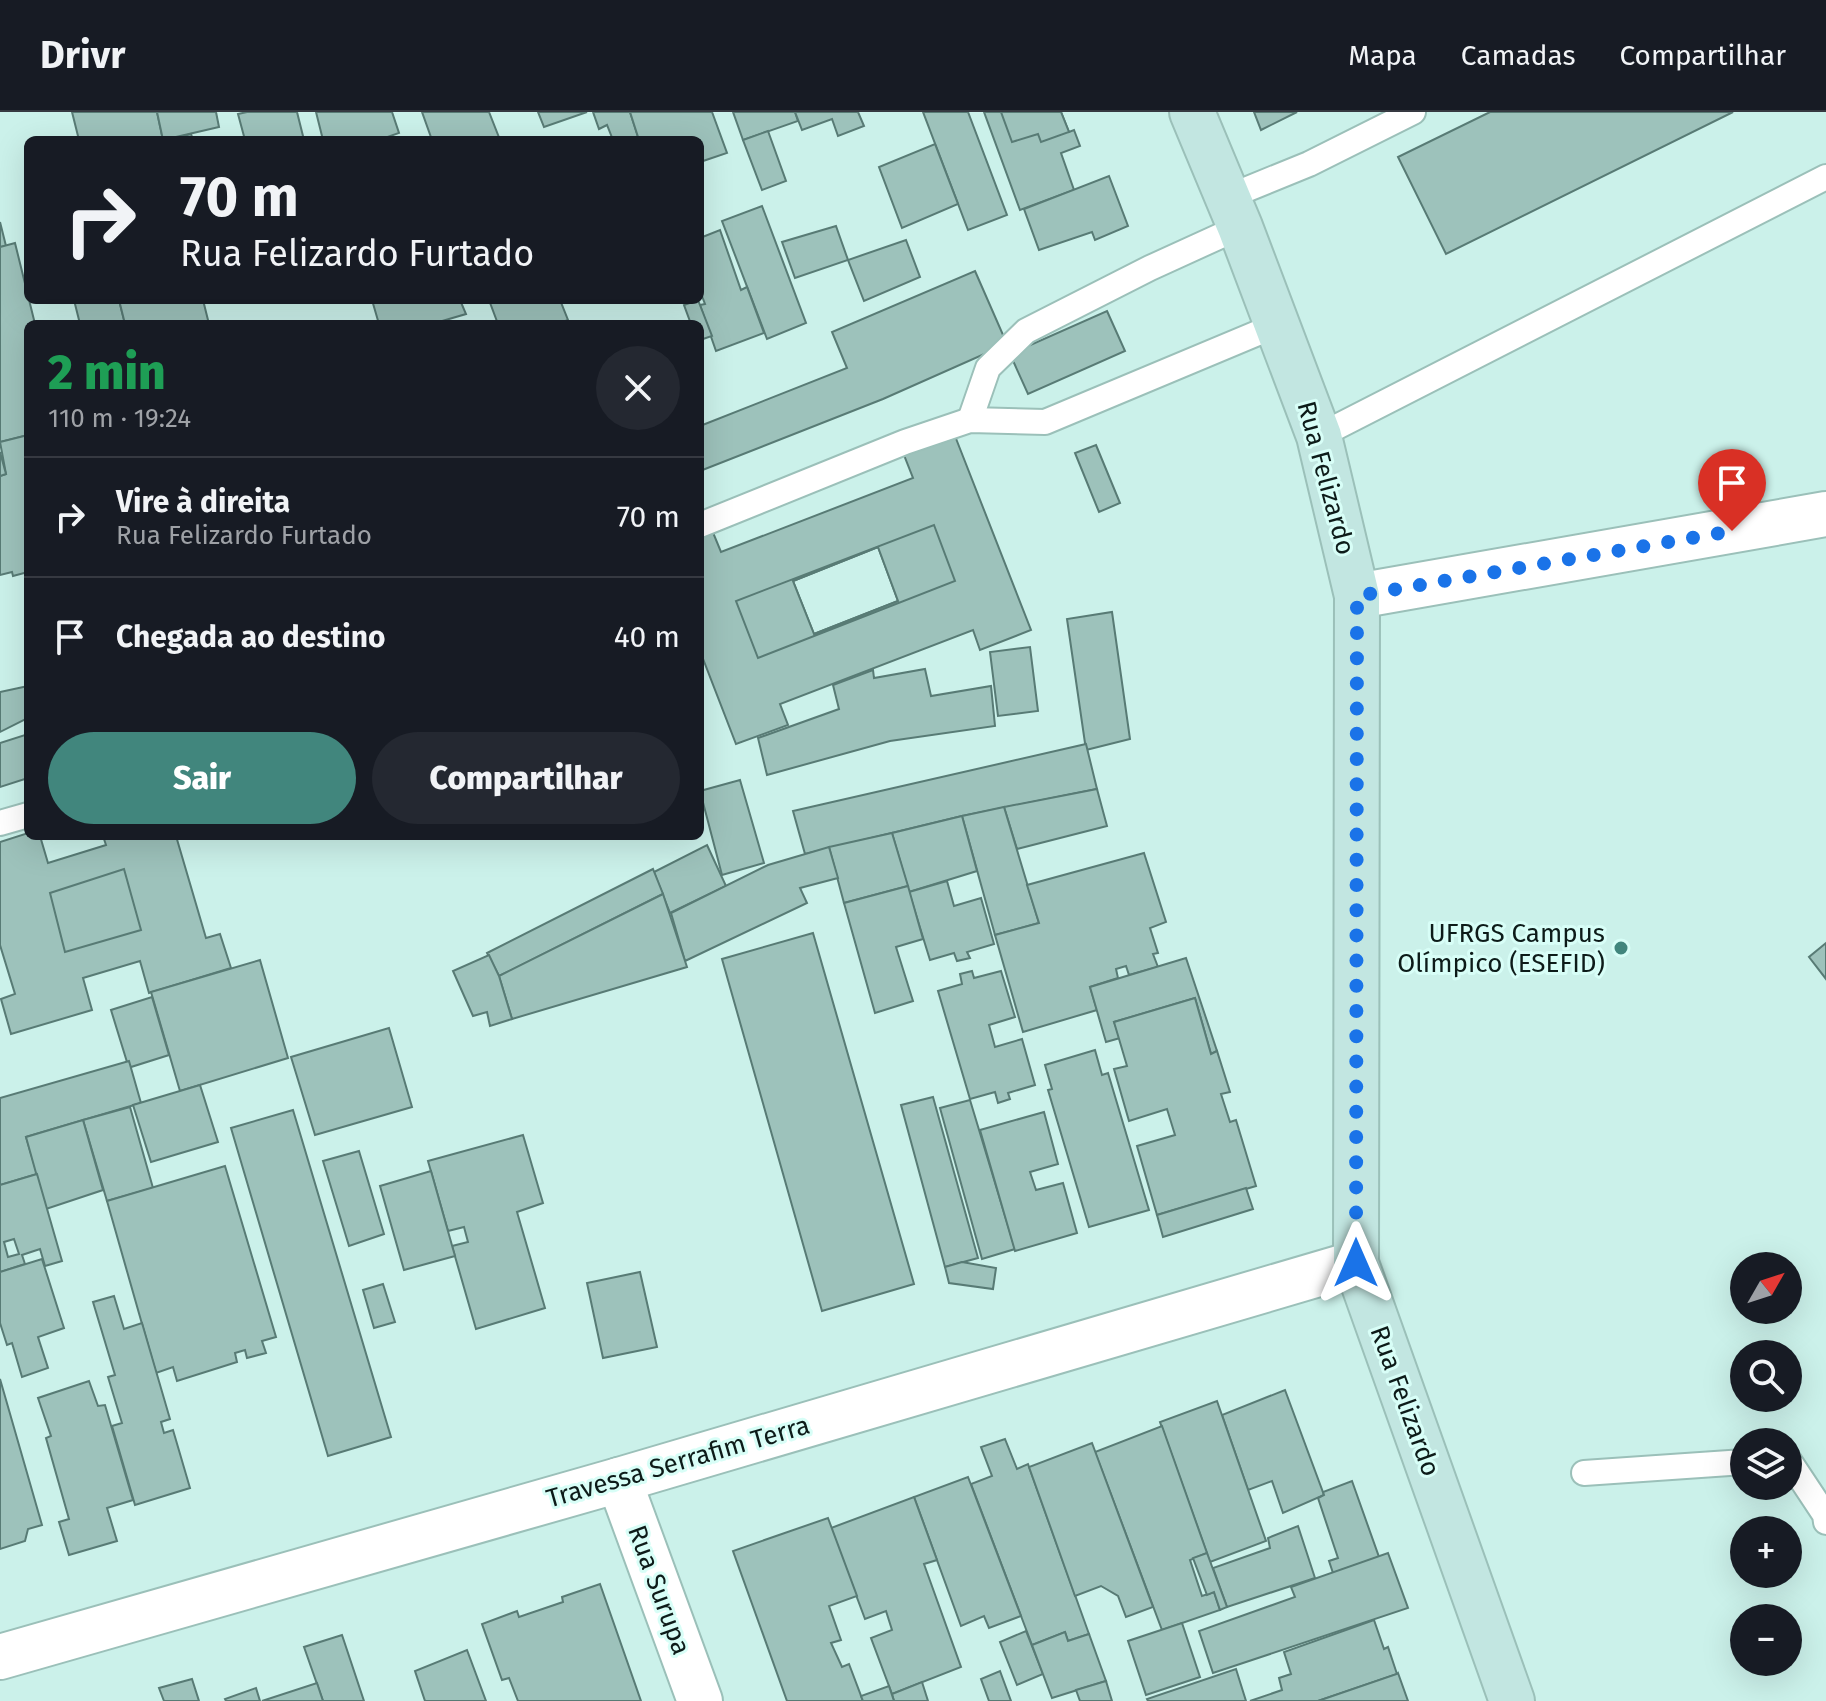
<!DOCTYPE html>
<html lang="pt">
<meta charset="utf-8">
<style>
:root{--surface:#171b24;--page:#242831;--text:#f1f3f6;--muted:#9ea1a6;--line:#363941;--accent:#41867d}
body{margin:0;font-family:"Fira Sans",sans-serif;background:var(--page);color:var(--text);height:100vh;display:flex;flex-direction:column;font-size:30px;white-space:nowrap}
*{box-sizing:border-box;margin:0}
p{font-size:26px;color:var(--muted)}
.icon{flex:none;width:44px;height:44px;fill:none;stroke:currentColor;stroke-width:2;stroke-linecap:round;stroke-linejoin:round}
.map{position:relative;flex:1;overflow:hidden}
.panel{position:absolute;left:24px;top:208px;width:680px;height:520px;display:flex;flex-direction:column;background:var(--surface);border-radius:12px;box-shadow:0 8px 32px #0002}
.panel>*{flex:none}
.guide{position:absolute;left:24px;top:24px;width:680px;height:168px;border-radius:12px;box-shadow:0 8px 32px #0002;background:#171b24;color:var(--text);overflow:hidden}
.needle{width:52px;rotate:51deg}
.fabs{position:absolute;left:1730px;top:1140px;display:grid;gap:16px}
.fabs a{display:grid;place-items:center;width:72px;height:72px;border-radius:50%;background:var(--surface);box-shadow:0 8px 32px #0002;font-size:40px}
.pin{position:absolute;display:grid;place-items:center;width:68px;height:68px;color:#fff;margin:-82px -34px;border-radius:50% 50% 50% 0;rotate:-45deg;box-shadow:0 0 8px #0007}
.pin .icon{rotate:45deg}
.me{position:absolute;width:88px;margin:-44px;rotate:0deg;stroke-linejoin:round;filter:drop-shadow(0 0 6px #0008)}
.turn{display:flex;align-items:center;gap:28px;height:168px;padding:0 24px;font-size:36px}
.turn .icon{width:104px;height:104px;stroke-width:2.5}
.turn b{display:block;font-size:56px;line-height:68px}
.round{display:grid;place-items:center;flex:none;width:84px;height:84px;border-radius:42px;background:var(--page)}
.head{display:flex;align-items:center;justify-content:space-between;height:136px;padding:0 24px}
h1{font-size:48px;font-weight:800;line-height:60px;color:#1e9e55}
.button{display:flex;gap:16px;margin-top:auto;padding:16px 24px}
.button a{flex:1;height:92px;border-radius:48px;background:var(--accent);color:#fff;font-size:32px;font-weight:800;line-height:92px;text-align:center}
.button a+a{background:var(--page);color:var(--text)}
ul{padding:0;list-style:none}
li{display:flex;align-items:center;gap:24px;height:120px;padding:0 24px;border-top:2px solid var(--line)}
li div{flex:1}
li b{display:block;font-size:30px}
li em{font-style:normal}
header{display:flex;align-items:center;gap:48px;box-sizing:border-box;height:112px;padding:0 40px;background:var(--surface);border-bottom:2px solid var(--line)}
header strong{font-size:38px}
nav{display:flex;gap:44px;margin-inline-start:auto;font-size:28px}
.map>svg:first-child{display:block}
.building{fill:#9dc2bb;stroke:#587b75;stroke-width:2;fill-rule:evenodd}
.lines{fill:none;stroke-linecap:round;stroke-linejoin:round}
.lane-casing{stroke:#9bc0b9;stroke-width:28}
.street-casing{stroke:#9bc0b9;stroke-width:48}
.secondary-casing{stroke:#9bc0b9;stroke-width:48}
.lane{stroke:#fff;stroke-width:24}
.street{stroke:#fff;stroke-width:44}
.secondary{stroke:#c2e6e1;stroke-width:44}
.route{stroke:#1a73e8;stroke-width:14;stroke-dasharray:0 25.2}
.poi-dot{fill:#41867d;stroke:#d8fef7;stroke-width:3}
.labels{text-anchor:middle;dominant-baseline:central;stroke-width:6;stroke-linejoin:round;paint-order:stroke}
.street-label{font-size:26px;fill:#0d1b19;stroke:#d8fef7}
.poi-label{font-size:26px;fill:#0d1b19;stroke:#d8fef7;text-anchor:end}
</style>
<header>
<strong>Drivr</strong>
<nav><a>Mapa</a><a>Camadas</a><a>Compartilhar</a></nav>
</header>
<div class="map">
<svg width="1826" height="1589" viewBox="0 0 1826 1589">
<rect width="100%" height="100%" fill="#cbf1ea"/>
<!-- building -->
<g class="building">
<path d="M 72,0 L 157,0 L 163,28 L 79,28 Z"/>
<path d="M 157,0 L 216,0 L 219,15 L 163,28 Z"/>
<path d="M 247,0 L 297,0 L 304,28 L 245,28 L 238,2 Z"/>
<path d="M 316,0 L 392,0 L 399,21 L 379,28 L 323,28 Z"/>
<path d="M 422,0 L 489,0 L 500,28 L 432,28 Z"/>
<path d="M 538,0 L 587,0 L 544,15 Z"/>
<path d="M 593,0 L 630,0 L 639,28 L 613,28 L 607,13 L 599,17 Z"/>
<path d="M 630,0 L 712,0 L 727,41 L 700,50 L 700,28 L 639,28 Z"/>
<path d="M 733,0 L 795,0 L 798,9 L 743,28 Z"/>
<path d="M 795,0 L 858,0 L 864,14 L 838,24 L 832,7 L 802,18 Z"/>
<path d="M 923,0 L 968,0 L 1007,103 L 968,118 Z"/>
<path d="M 984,0 L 1061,0 L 1069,20 L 1074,18 L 1080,34 L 1061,41 L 1074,78 L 1020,98 Z"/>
<path d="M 1001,0 L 1061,0 L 1069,20 L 1041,30 L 1038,22 L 1012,30 Z"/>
<path d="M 1254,0 L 1297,0 L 1261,18 Z"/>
<path d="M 1490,0 L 1733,0 L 1446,142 L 1398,45 Z"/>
<path d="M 768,19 L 786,69 L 762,78 L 743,28 Z"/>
<path d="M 191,22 L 193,28 L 168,28 Z"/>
<path d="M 935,32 L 958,92 L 902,116 L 879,55 Z"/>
<path d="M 1109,64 L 1128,114 L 1095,128 L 1092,120 L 1039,138 L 1024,97 Z"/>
<path d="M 762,94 L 806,211 L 767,227 L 722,109 Z"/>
<path d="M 0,110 L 6,134 L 0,135 Z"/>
<path d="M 836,114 L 848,148 L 795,166 L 782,130 Z"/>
<path d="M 720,118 L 741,178 L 747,175 L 764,221 L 716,239 L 700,193 L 705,192 L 700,179 L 700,126 Z"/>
<path d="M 906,128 L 920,165 L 864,189 L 848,148 Z"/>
<path d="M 15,131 L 35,212 L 28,212 L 28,323 L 0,330 L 0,135 Z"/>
<path d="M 975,159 L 1007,232 L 883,287 L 700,359 L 700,314 L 847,256 L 832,220 Z"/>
<path d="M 74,188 L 119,188 L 125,212 L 80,212 Z"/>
<path d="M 119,188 L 203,188 L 209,212 L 125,212 Z"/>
<path d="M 372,188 L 460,188 L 466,202 L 432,212 L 379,212 Z"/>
<path d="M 489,188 L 560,188 L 568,208 L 558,212 L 498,212 Z"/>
<path d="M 698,188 L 712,224 L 700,228 L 700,212 L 691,212 L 684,193 Z"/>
<path d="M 1107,199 L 1125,239 L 1028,282 L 1010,242 Z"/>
<path d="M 28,323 L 28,460 L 13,464 L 12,460 L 0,463 L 0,364 L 6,362 L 0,330 Z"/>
<path d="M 955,324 L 1031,518 L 980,538 L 973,518 L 780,592 L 788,613 L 736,632 L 700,539 L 700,423 L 712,418 L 721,440 L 913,366 L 904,343 ZM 878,435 L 898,489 L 814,522 L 793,469 Z"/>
<path d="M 1096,333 L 1120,391 L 1099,400 L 1075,341 Z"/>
<path d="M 0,340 L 6,362 L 0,364 Z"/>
<path d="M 934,413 L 955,469 L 758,546 L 736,489 ZM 878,435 L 898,489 L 814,522 L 793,469 Z"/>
<path d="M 1112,500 L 1130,627 L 1086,638 L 1067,507 Z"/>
<path d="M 1030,535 L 1038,599 L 998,604 L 990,540 Z"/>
<path d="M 925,557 L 931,584 L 991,574 L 995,614 L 890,629 L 767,663 L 758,626 L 839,597 L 833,573 L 873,558 L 874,566 Z"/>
<path d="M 28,574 L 28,606 L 0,620 L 0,580 Z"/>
<path d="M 28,622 L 28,666 L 0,675 L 0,631 Z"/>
<path d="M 1086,632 L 1097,677 L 962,704 L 805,742 L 793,699 Z"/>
<path d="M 740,668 L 764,751 L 722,763 L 700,679 Z"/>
<path d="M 1097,677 L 1107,714 L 1017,737 L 1004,695 Z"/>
<path d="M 1004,695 L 1039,811 L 995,823 L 962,704 Z"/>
<path d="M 962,704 L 977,759 L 909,780 L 892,721 Z"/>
<path d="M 28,721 L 28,724 L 40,724 L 48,751 L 106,733 L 103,724 L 176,724 L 206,826 L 220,822 L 231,856 L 149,881 L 140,849 L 83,866 L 92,898 L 11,922 L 1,887 L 15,882 L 0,833 L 0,730 Z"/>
<path d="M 892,721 L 908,774 L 844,791 L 829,735 Z"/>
<path d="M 707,733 L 726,774 L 670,801 L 654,760 Z"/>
<path d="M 829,735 L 838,766 L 800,776 L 807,791 L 685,849 L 671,801 L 768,753 Z"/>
<path d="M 1144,741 L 1166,810 L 1150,816 L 1158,841 L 1153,842 L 1158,855 L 1129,863 L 1126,854 L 1116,857 L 1118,866 L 1090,875 L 1097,898 L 1023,920 L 995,823 L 1039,811 L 1027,773 Z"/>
<path d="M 124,757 L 141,818 L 65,840 L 50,781 Z"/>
<path d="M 653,757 L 663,782 L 499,864 L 487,841 Z"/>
<path d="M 947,769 L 954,794 L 981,786 L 994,832 L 967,840 L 970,846 L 957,849 L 954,841 L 930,848 L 909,780 Z"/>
<path d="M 908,774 L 923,827 L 896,835 L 913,889 L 875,901 L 844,791 Z"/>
<path d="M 663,782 L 687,855 L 512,907 L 499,864 Z"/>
<path d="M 813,821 L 914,1172 L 822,1199 L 722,847 Z"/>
<path d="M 1826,831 L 1826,867 L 1809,845 Z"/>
<path d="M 489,843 L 499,864 L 512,907 L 490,914 L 487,900 L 473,904 L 453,859 Z"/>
<path d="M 1186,846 L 1217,939 L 1211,942 L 1195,886 L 1114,910 L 1120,926 L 1106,930 L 1090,875 Z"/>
<path d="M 260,848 L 288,946 L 180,979 L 151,880 Z"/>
<path d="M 972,859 L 974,866 L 1001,859 L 1015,905 L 989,913 L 995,935 L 1022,927 L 1035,973 L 1008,981 L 1010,987 L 998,991 L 995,980 L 970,987 L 938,879 L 962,872 L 960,862 Z"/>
<path d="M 152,885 L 169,943 L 131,955 L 127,950 L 111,898 Z"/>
<path d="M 1195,886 L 1211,942 L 1217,939 L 1230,980 L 1221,982 L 1230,1010 L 1236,1008 L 1256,1074 L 1157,1103 L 1137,1034 L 1175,1023 L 1167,997 L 1129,1009 L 1114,957 L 1127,954 L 1114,910 Z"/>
<path d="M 389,916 L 412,995 L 315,1023 L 291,945 Z"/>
<path d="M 1095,938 L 1102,963 L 1108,961 L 1149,1098 L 1089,1115 L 1048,978 L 1052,977 L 1045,953 Z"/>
<path d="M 129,949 L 141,991 L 26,1025 L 37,1062 L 0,1073 L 0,986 Z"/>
<path d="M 200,973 L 218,1030 L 151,1050 L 133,993 Z"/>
<path d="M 933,985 L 978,1146 L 945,1155 L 901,993 Z"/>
<path d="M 970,988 L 1015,1137 L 982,1147 L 940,996 Z"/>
<path d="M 130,995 L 153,1076 L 107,1089 L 83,1008 Z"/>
<path d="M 293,998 L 391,1325 L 328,1344 L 231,1016 Z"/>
<path d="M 1044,1000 L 1058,1052 L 1030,1060 L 1036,1078 L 1063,1071 L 1077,1121 L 1015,1139 L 980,1018 Z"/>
<path d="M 83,1008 L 103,1078 L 46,1097 L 26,1025 Z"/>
<path d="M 523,1023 L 543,1091 L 517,1100 L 545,1196 L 476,1217 L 452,1134 L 468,1130 L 464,1115 L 448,1119 L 428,1049 Z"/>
<path d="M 359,1039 L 384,1122 L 349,1134 L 323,1049 Z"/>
<path d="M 225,1054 L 276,1225 L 262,1229 L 266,1241 L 247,1246 L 245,1238 L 235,1241 L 237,1250 L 177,1269 L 173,1255 L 156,1261 L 107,1089 Z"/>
<path d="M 431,1059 L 455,1144 L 404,1158 L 380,1074 Z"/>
<path d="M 37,1062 L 62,1149 L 45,1154 L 40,1137 L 22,1143 L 25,1152 L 0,1160 L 0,1073 ZM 14,1127 L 19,1142 L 8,1145 L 4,1130 Z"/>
<path d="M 1246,1076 L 1253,1097 L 1163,1125 L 1157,1103 Z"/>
<path d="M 42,1147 L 64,1216 L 38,1225 L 48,1256 L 22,1265 L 12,1231 L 7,1233 L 0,1211 L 0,1160 Z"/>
<path d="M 962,1150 L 996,1156 L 993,1177 L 949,1171 L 945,1155 Z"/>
<path d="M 640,1160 L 657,1235 L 603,1246 L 587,1171 Z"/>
<path d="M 383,1172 L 395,1210 L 374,1216 L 363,1178 Z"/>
<path d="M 114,1184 L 124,1217 L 142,1211 L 170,1307 L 161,1310 L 164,1321 L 173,1318 L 190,1376 L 135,1393 L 112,1314 L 122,1311 L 108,1265 L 115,1263 L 93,1190 Z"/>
<path d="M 0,1267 L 42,1413 L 28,1417 L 25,1429 L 0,1437 Z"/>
<path d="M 89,1269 L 98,1294 L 105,1293 L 133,1388 L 107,1396 L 117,1429 L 69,1443 L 59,1410 L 69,1407 L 46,1326 L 51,1324 L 38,1286 Z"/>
<path d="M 1285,1278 L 1324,1383 L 1283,1401 L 1272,1369 L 1248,1378 L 1222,1303 Z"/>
<path d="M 1217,1289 L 1266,1429 L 1210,1450 L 1160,1310 Z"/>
<path d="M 1162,1314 L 1207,1441 L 1190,1448 L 1202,1484 L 1214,1480 L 1220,1498 L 1162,1518 L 1095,1340 Z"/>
<path d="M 1005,1327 L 1017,1357 L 1028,1352 L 1089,1522 L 1068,1529 L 1065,1520 L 1032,1533 L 971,1372 L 992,1364 L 981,1335 Z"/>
<path d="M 1092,1331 L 1153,1495 L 1126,1505 L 1118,1484 L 1101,1474 L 1075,1484 L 1029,1355 Z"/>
<path d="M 968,1365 L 1021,1504 L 989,1516 L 984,1504 L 961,1514 L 914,1385 Z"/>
<path d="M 1352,1369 L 1379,1445 L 1333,1461 L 1329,1449 L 1338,1446 L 1318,1386 L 1324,1383 L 1323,1380 Z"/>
<path d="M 914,1385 L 937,1448 L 924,1452 L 961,1555 L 892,1582 L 871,1526 L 892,1518 L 886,1499 L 865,1507 L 831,1416 Z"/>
<path d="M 828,1406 L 857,1484 L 829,1494 L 841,1528 L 831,1531 L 842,1555 L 849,1552 L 863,1589 L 787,1589 L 733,1439 Z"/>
<path d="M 1298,1414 L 1315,1466 L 1227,1495 L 1213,1456 L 1270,1436 L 1268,1426 Z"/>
<path d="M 1207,1441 L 1227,1495 L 1220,1498 L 1214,1480 L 1207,1483 L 1193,1446 Z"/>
<path d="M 1388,1441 L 1408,1496 L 1213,1561 L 1199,1519 L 1295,1485 L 1291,1475 Z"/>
<path d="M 600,1472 L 641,1589 L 518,1589 L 509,1566 L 502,1568 L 482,1512 L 517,1499 L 519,1505 L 563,1490 L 562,1485 Z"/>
<path d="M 1374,1508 L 1384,1537 L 1388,1535 L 1397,1562 L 1318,1589 L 1250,1589 L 1282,1578 L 1279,1566 L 1291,1562 L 1284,1540 Z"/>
<path d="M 1182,1511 L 1200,1565 L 1146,1583 L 1128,1529 Z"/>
<path d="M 1026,1519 L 1043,1562 L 1017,1573 L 1000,1530 Z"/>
<path d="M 1065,1520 L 1068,1529 L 1089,1522 L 1106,1569 L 1052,1586 L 1032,1533 Z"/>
<path d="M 342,1523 L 364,1589 L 323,1589 L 304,1535 Z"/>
<path d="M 467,1538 L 486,1589 L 425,1589 L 415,1559 Z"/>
<path d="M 1236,1557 L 1246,1589 L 1148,1589 L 1147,1587 Z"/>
<path d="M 1000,1559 L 1011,1589 L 989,1589 L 981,1567 Z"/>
<path d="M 1398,1561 L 1408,1589 L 1318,1589 L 1397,1562 Z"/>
<path d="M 192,1567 L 199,1589 L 164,1589 L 159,1576 Z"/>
<path d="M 1106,1569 L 1112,1589 L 1080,1589 L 1076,1578 Z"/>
<path d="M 922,1570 L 928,1589 L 894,1589 L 892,1582 Z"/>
<path d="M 317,1571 L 323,1589 L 262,1589 Z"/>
<path d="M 889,1574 L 894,1589 L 863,1589 L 861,1584 Z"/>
<path d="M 256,1576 L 260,1589 L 226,1589 L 225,1587 Z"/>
</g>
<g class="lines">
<!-- lane casing -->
<g class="lane-casing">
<g id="lane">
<path d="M 1228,85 L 1309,52 L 1413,0"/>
<path d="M 970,308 L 988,256 L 1026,219 L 1150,156 L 1240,115"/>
<path d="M 1319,324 L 1826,65"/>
<path d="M 700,413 L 905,330 L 970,308 L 1045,310 L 1277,213"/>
<path d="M 0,711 L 28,703"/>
<path d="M 1788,1347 L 1825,1403 L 1826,1410"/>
<path d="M 1584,1361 L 1744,1350"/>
</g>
</g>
<!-- street casing -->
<g class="street-casing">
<g id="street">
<path d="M 1357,484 L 1826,402"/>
<path d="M 619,1368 L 700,1589"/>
<path d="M 0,1545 L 619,1368 L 1356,1151"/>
</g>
</g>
<!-- secondary casing -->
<g class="secondary-casing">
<path id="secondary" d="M 1192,0 L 1240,115 L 1319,324 L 1357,484 L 1356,1151 L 1512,1589"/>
</g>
<!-- lane -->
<use href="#lane" class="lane"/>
<!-- street -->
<use href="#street" class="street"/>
<!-- secondary -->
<use href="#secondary" class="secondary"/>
</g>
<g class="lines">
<!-- route -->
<path class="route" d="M 1356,1151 L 1357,484 L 1732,419"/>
</g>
<!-- markers -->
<circle class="poi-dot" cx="1621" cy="836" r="8"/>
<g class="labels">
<!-- street labels -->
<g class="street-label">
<text transform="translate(1326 366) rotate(75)">Rua Felizardo</text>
<text transform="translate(1405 1289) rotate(70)">Rua Felizardo</text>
<text transform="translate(678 1350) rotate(-16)">Travessa Serrafim Terra</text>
<text transform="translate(659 1478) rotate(70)">Rua Surupa</text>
</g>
<!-- poi labels -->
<g class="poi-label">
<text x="1605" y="821">UFRGS Campus<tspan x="1605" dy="30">Olímpico (ESEFID)</tspan></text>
</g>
</g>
</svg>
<div class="fabs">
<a><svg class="needle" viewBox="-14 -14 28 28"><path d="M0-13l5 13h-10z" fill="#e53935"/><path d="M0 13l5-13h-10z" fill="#9ea1a6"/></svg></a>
<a><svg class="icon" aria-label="search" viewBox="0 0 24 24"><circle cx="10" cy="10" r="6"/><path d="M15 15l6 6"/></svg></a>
<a><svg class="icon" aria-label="layers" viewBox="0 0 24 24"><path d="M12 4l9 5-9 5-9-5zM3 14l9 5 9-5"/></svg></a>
<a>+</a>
<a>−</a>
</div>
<div class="pin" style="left:1732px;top:419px;background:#d93025"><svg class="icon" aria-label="arrive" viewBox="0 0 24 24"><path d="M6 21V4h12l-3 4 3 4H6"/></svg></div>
<svg class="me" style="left:1356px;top:1151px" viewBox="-20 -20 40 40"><path d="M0-17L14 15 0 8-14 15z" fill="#1a73e8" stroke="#fff" stroke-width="4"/></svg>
<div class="guide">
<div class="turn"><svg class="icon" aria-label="right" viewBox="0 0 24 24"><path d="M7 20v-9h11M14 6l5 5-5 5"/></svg><div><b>70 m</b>Rua Felizardo Furtado</div></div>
</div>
<section class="panel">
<div class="head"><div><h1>2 min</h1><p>110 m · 19:24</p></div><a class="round"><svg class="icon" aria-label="close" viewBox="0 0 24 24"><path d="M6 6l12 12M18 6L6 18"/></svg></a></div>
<ul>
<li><svg class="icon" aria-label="right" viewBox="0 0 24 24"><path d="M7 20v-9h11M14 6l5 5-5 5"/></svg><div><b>Vire à direita</b><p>Rua Felizardo Furtado</p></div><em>70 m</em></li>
<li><svg class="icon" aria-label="arrive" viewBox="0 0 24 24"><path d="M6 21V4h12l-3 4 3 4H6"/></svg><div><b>Chegada ao destino</b></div><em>40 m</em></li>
</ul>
<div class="button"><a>Sair</a><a>Compartilhar</a></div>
</section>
</div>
